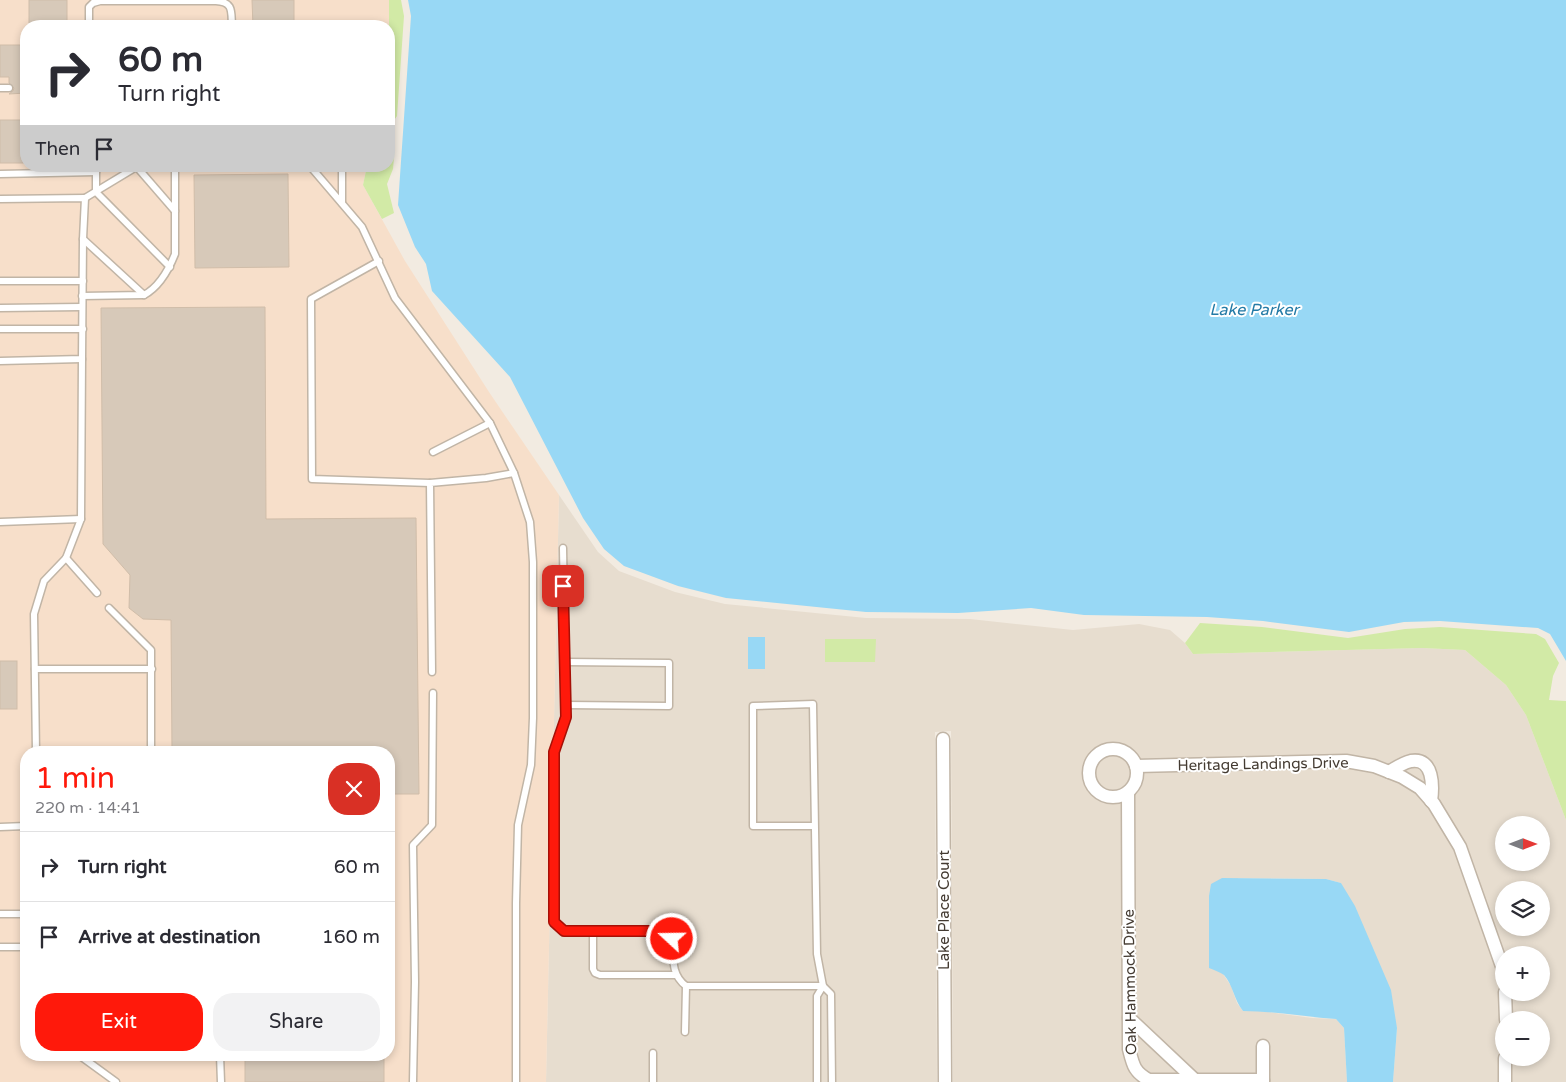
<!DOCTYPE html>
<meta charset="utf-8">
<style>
:root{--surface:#fff;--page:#f2f2f3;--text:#2b2b33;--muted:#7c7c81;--line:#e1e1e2;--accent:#ff190b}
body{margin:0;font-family:"Varela Round",sans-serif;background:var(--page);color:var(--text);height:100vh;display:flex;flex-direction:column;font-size:19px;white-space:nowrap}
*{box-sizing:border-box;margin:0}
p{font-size:16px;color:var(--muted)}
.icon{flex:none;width:28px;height:28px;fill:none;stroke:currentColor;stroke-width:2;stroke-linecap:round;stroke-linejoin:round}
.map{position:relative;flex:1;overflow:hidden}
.panel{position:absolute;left:20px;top:746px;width:375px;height:315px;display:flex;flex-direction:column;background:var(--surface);border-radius:20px;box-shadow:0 2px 8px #0003}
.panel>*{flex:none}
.guide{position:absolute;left:20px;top:20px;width:375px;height:152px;border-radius:20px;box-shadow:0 2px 8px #0003;background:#fff;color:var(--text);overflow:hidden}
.needle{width:32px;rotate:90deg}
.tools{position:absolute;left:1495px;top:816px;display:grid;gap:10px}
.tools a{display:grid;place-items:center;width:55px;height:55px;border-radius:50%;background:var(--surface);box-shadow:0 2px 8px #0003;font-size:25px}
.pin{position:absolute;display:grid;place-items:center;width:42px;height:42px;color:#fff;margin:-21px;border-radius:10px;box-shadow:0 2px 8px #0006}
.me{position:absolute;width:55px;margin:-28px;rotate:291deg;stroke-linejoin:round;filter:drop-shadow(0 0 4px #0008)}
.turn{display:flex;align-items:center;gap:18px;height:105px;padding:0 15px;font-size:22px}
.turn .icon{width:65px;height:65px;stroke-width:2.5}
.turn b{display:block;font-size:35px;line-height:42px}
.then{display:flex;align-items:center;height:48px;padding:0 15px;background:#0003;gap:10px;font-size:19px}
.round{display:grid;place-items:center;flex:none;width:52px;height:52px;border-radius:20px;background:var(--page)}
.summary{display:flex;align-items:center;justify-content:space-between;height:85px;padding:0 15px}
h1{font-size:30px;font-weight:600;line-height:38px;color:var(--accent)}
.action{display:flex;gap:10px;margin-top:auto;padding:10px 15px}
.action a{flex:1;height:58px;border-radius:20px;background:var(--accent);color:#fff;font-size:20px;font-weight:600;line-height:58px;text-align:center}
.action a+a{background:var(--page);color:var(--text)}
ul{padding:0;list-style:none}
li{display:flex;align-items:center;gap:15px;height:70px;padding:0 15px;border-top:1px solid var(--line)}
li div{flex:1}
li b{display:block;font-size:19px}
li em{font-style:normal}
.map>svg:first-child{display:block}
.residential{fill:#e7ddcf;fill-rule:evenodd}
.commercial{fill:#f7dfca;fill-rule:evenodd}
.green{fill:#d2eaa6}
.water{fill:#98d8f5}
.building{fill:#d7c9b9;stroke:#d0bda9}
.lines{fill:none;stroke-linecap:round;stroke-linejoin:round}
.service-casing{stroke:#c1b5a6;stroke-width:9}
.minor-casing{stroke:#c1b5a6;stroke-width:15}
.service{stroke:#fff;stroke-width:6}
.minor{stroke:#fff;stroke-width:12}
.route-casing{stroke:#a61007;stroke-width:12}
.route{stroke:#ff190b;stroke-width:9}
.labels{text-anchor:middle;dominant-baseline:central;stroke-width:4;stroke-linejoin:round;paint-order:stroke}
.street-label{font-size:15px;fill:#443b32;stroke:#fff}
.water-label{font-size:16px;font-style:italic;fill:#237aa6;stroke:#fff}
</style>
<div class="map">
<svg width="1566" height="1082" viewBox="0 0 1566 1082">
<rect width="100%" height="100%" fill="#f2ebe1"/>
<!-- residential -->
<path class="residential" d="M 559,495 L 598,552 L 619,571 L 675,592 L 725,604 L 866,618 L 970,619 L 1073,630 L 1139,624 L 1170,630 L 1185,643 L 1193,654 L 1422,648 L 1465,650 L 1506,685 L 1526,715 L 1566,820 L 1566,1082 L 1393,1082 L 1397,1028 L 1341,883 L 1326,879 L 1238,878 L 1223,974 L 1231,986 L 1237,1003 L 1243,1011 L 1260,1011 L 1312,1018 L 1336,1019 L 1344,1028 L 1347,1082 L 953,1082 L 951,731 L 935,732 L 937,1082 L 546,1082 ZM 1504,825 L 1541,825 L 1541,862 L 1504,862 ZM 1504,890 L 1541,890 L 1541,928 L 1504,928 ZM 1504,955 L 1541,955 L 1541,992 L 1504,992 ZM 1504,1020 L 1541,1020 L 1541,1058 L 1504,1058 Z"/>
<!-- commercial -->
<path class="commercial" d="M 0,0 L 389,0 L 389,90 L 389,26 L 26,26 L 26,166 L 367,166 L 363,185 L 405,261 L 489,392 L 559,495 L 546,1082 L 0,1082 ZM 26,752 L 389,752 L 389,1055 L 26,1055 Z"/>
<!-- green -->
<g class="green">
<path d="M 389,0 L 401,0 L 404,16 L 397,116 L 392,123 L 392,135 L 395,146 L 394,158 L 393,169 L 387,184 L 394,213 L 382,219 L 363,185 L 367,166 L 389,166 Z"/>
<path d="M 1200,623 L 1262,627 L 1348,638 L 1405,629 L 1440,627 L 1536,634 L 1545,639 L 1559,663 L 1553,676 L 1549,700 L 1566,701 L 1566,820 L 1526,715 L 1506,685 L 1465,650 L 1422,648 L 1193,654 L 1185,643 Z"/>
<path d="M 825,639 L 876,639 L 875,662 L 825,662 Z"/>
</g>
<!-- water -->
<g class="water">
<path d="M 408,0 L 1566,0 L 1566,661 L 1550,634 L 1538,628 L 1440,621 L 1404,622 L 1349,632 L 1263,621 L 1207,617 L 1084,615 L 1031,608 L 958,613 L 866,612 L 726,598 L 678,586 L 624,566 L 604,549 L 583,518 L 510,377 L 432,291 L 426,264 L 415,247 L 398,205 L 411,16 Z"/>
<rect x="748" y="637" width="17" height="32"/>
<path d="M 1222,878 L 1326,879 L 1341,883 L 1355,906 L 1391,990 L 1397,1028 L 1393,1082 L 1347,1082 L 1344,1028 L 1336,1019 C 1305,1017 1274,1011 1243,1011 C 1234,1000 1233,985 1224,975 C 1220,972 1214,970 1209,968 L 1209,896 L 1211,884 Z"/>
</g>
<!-- building -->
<g class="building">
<rect x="29" y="0" width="38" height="26"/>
<path d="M 252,0 L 294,0 L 294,26 L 253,26 Z"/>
<path d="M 0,45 L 26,45 L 26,93 L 9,94 L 13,91 L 14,88 L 9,83 L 9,77 L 0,77 Z"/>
<rect x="0" y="120" width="26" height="43"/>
<path d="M 288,174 L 289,267 L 195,268 L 194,175 Z"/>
<path d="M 265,307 L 266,519 L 416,518 L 419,794 L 389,794 L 389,752 L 172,752 L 171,620 L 143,619 L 129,608 L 130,575 L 103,544 L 101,308 Z"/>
<rect x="0" y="661" width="17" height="48"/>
<rect x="245" y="1055" width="139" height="27"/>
</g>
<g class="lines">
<!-- service casing -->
<g class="service-casing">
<g id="service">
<path d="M 89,26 L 89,7 L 93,3 L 100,1 L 216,1 C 234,2 231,12 232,26"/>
<path d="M 0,88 L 9,88"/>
<path d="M 96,166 L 96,192 L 170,267"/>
<path d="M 136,166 L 175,211"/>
<path d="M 310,166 L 362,227 L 395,298 L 490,423 L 514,473 L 530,522 L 533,562 L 533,718 L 531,765 L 518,825 L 516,903 L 516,1082"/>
<path d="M 342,166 L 342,203"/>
<path d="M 0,174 L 96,172"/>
<path d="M 85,198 L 138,166"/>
<path d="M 0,199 L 85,198 L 83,239 L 82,359 L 0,361"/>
<path d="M 83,239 L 144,295"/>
<path d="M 379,261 L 311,299 L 312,479 L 430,483"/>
<path d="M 0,281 L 83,281"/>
<path d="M 82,296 L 144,295 C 159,287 169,269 175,254 L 175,166"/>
<path d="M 0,308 L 81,307"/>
<path d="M 0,329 L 83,329"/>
<path d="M 433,452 L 490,423"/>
<path d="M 0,522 L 81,519"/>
<path d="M 563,548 L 566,717 L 554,752 L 554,922 L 564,931 L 665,931 L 670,933 L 673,939 C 674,957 670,974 686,986 L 823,986 L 817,954 L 813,704 L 753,706 L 753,826 L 815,826"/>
<path d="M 66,558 L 97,593"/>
<path d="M 109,608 L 151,650 L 151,752"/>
<path d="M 565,662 L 669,663 L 669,706 L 566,705"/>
<path d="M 35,669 L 152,669"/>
<path d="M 432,672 L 430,483 L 486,478 L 514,473"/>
<path d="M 36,752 L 34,614 L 44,581 L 66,558 L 81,519 L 82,359"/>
<path d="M 0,827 L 26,826"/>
<path d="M 0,914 L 26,914"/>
<path d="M 593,931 L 593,969 L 595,973 L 600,975 L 675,975"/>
<path d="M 0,947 L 26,947"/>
<path d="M 685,1032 L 686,986"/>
<path d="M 79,1055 L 116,1082"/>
<path d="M 220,1055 L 221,1082"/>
<path d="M 413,1082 L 415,982 L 413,845 L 432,825 L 433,693"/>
<path d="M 653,1082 L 653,1053"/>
<path d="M 817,1082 L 817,996 L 823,986 L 831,994 L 832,1082"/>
</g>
</g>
<!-- minor casing -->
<g class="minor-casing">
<g id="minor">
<path d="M 943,739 L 945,1082"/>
<circle cx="1113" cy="773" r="24"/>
<path d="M 1136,766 L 1346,761 L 1374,766 L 1402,777 L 1420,788 L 1434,804 L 1460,847 L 1504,972"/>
<path d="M 1389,772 C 1395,768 1403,763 1411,761 C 1434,757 1433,787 1431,801"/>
<path d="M 1128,792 L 1129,1049 C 1133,1065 1134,1072 1149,1080 L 1263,1080"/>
<path d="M 1505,992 L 1506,1020"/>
<path d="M 1129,1018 L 1195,1080"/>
<path d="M 1263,1082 L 1263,1046"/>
<path d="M 1505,1082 L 1505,1058"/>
</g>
</g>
<!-- service -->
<use href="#service" class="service"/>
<!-- minor -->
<use href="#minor" class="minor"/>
</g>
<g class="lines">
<!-- route casing -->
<g class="route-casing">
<path id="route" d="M 563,586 L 566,717 L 554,752 L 554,922 L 564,931 L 665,931 L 670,933 L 672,939"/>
</g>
<!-- route -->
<use href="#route" class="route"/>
</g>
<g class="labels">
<!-- street labels -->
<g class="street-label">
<text transform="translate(1263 764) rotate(-1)">Heritage Landings Drive</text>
<text transform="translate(944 910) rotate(-90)">Lake Place Court</text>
<text transform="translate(1130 982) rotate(-91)">Oak Hammock Drive</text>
</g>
<!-- water labels -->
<g class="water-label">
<text x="1254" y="310">Lake Parker</text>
</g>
</g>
</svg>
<div class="tools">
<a><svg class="needle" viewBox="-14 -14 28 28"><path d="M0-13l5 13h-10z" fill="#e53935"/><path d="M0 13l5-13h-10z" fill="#7c7c81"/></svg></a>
<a><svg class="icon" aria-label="layers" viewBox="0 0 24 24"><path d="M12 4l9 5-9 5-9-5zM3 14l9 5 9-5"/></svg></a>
<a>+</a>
<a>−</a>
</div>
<div class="pin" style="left:563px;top:586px;background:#d93025"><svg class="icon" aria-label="arrive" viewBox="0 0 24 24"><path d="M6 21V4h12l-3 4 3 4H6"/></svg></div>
<svg class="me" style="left:672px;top:939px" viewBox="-20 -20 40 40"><circle r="17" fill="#ff190b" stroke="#fff" stroke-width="3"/><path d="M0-11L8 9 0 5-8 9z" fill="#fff"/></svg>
<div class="guide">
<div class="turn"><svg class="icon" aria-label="right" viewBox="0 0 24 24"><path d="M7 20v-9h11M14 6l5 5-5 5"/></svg><div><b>60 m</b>Turn right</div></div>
<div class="then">Then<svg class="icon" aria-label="arrive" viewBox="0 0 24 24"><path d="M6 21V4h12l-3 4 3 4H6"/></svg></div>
</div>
<section class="panel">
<div class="summary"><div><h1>1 min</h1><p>220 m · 14:41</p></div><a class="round" style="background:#d93025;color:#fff"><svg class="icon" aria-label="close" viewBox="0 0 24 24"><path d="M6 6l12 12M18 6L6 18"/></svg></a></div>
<ul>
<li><svg class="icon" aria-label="right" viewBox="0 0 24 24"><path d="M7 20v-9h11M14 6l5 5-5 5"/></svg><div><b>Turn right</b></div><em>60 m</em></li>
<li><svg class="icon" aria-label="arrive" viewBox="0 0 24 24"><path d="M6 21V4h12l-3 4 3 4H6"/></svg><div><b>Arrive at destination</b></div><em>160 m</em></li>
</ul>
<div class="action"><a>Exit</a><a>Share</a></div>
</section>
</div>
